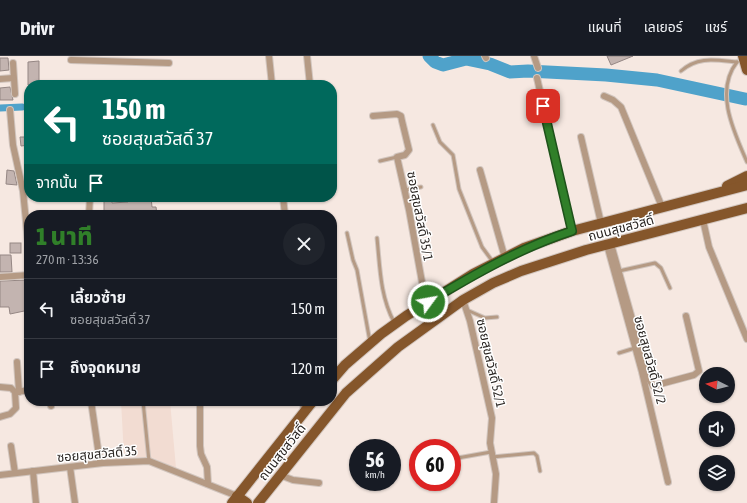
<!DOCTYPE html>
<html lang="th">
<meta charset="utf-8">
<style>
:root{--surface:#171b24;--page:#20242c;--text:#f1f3f6;--muted:#9ea1a6;--line:#363941;--accent:#307f29}
body{margin:0;font-family:"Asap Condensed","Noto Sans Thai",sans-serif;background:var(--page);color:var(--text);height:100vh;display:flex;flex-direction:column;font-size:15px;white-space:nowrap}
*{box-sizing:border-box;margin:0}
p{font-size:13px;color:var(--muted)}
.icon{flex:none;width:22px;height:22px;fill:none;stroke:currentColor;stroke-width:2;stroke-linecap:round;stroke-linejoin:round}
.map{position:relative;flex:1;overflow:hidden}
.details{position:absolute;left:24px;top:154px;width:313px;height:196px;display:flex;flex-direction:column;background:var(--surface);border-radius:16px;box-shadow:0 1px 3px #0004}
.details>*{flex:none}
.top-card{position:absolute;left:24px;top:24px;width:313px;height:122px;border-radius:16px;box-shadow:0 1px 3px #0004;background:#00695c;color:#fff;overflow:hidden}
.needle{width:26px;rotate:276deg}
.controls{position:absolute;left:699px;top:311px;display:grid;gap:8px}
.controls a{display:grid;place-items:center;width:36px;height:36px;border-radius:50%;background:var(--surface);box-shadow:0 1px 3px #0004;font-size:20px}
.speed{position:absolute;left:349px;top:383px;display:flex;gap:8px;font-size:20px;font-weight:700;text-align:center}
.speed>*{display:grid;place-content:center;width:52px;height:52px;border-radius:50%;background:var(--surface);box-shadow:0 1px 3px #0004;line-height:1}
.speed small{font-size:10px;font-weight:400}
.speed .limit{border:6px solid #d22;background:#fff;color:#111}
.pin{position:absolute;display:grid;place-items:center;width:34px;height:34px;color:#fff;margin:-17px;border-radius:8px;box-shadow:0 2px 6px #0006}
.me{position:absolute;width:44px;margin:-22px;rotate:58deg;stroke-linejoin:round;filter:drop-shadow(0 0 3px #0008)}
.turn{display:flex;align-items:center;gap:14px;height:84px;padding:0 12px;font-size:18px}
.turn .icon{width:52px;height:52px;stroke-width:2.5}
.turn b{display:block;font-size:28px;line-height:34px}
.then{display:flex;align-items:center;height:38px;padding:0 12px;background:#0003;gap:8px;font-size:15px}
.round{display:grid;place-items:center;flex:none;width:42px;height:42px;border-radius:21px;background:var(--page)}
.summary{display:flex;align-items:center;justify-content:space-between;height:68px;padding:0 12px}
h1{font-size:24px;font-weight:800;line-height:30px;color:var(--accent)}
ul{padding:0;list-style:none}
li{display:flex;align-items:center;gap:12px;height:60px;padding:0 12px;border-top:1px solid var(--line)}
li div{flex:1}
li b{display:block;font-size:15px}
li em{font-style:normal}
header{display:flex;align-items:center;gap:24px;box-sizing:border-box;height:56px;padding:0 20px;background:var(--surface);border-bottom:1px solid var(--line)}
header strong{font-size:19px}
nav{display:flex;gap:22px;margin-inline-start:auto;font-size:14px}
.map>svg:first-child{display:block}
.built{fill:#f2dcd2}
.lines{fill:none;stroke-linecap:round;stroke-linejoin:round}
.canal{stroke:#4fa2ca;stroke-width:7}
.river{stroke:#4fa2ca;stroke-width:13}
.building{fill:#c3b4b0;stroke:#958784}
.service-casing{stroke:#d1c5be;stroke-width:5}
.minor-casing{stroke:#d1c5be;stroke-width:8}
.primary-casing{stroke:#d1c5be;stroke-width:12}
.service{stroke:#b59a84;stroke-width:3}
.minor{stroke:#b59a84;stroke-width:6}
.primary{stroke:#85562b;stroke-width:10}
.route-casing{stroke:#1f531b;stroke-width:10}
.route{stroke:#307f29;stroke-width:7}
.labels{text-anchor:middle;dominant-baseline:central;stroke-width:3;stroke-linejoin:round;paint-order:stroke}
.street-label{font-size:13px;fill:#292421;stroke:#fff}
</style>
<header>
<strong>Drivr</strong>
<nav><a>แผนที่</a><a>เลเยอร์</a><a>แชร์</a></nav>
</header>
<div class="map">
<svg width="747" height="447" viewBox="0 0 747 447">
<rect width="100%" height="100%" fill="#f6e8e1"/>
<!-- built -->
<path class="built" d="M 121,345 L 170,345 L 176,412 L 153,402 L 124,400 Z"/>
<g class="lines">
<!-- canal -->
<path class="canal" d="M 0,52 L 22,51"/>
<!-- river -->
<path class="river" d="M 429,0 L 435,6 L 443,9 L 466,3 L 490,8 L 510,16 L 528,15 L 606,19 L 657,24 L 745,43"/>
</g>
<!-- building -->
<g class="building">
<path d="M 607,0 L 633,0 L 611,9 Z"/>
<path d="M 0,2 L 8,2 L 9,14 L 0,15 Z"/>
<path d="M 39,5 L 39,29 L 28,29 L 28,6 Z"/>
<path d="M 10,31 L 13,44 L 0,44 L 0,32 Z"/>
<path d="M 20,81 L 29,81 L 29,89 L 21,90 Z"/>
<path d="M 7,114 L 14,115 L 17,129 L 6,128 Z"/>
<path d="M 104,141 L 112,141 L 112,147 L 128,146 L 128,141 L 151,141 L 152,151 L 156,151 L 157,159 L 104,159 Z"/>
<rect x="10" y="187" width="11" height="10"/>
<path d="M 0,199 L 11,199 L 12,216 L 0,216 Z"/>
<path d="M 29,224 L 29,254 L 10,258 L 9,251 L 0,251 L 0,225 Z"/>
</g>
<g class="lines">
<!-- service casing -->
<g class="service-casing">
<g id="service">
<path d="M 737,6 C 714,35 734,76 747,106"/>
<path d="M 681,15 C 698,0 715,4 737,6"/>
<path d="M 433,69 L 440,86 L 453,99 L 459,133 L 482,191 L 493,206"/>
<path d="M 380,105 L 397,101"/>
<path d="M 405,134 L 421,131"/>
<path d="M 347,177 L 353,204 L 357,214 L 370,286"/>
<path d="M 377,182 C 380,211 380,240 394,266"/>
<path d="M 619,215 L 655,207 L 661,212 L 670,232"/>
<path d="M 467,254 L 485,262 L 497,261"/>
<path d="M 619,297 L 635,292"/>
<path d="M 143,345 L 149,405"/>
<path d="M 492,401 L 534,397 L 537,400 L 540,415"/>
<path d="M 452,403 L 491,396"/>
</g>
</g>
<!-- minor casing -->
<g class="minor-casing">
<g id="minor">
<path d="M 269,0 L 272,29"/>
<path d="M 307,0 L 310,29"/>
<path d="M 485,0 L 486,2"/>
<path d="M 534,0 L 538,12"/>
<path d="M 71,4 L 169,7"/>
<path d="M 13,7 L 15,38"/>
<path d="M 537,22 L 572,175"/>
<path d="M 0,23 L 13,22"/>
<path d="M 604,40 L 613,44 L 621,51 L 662,151"/>
<path d="M 10,54 L 13,89 L 23,135 L 29,196"/>
<path d="M 373,60 L 397,58 L 401,60 L 402,65 L 409,94 L 405,99 L 397,101 L 409,154 L 422,226 L 428,246"/>
<path d="M 581,81 L 601,167"/>
<path d="M 480,114 L 505,202"/>
<path d="M 283,141 L 285,159"/>
<path d="M 89,159 L 90,141"/>
<path d="M 703,164 L 709,191 L 747,283"/>
<path d="M 611,188 L 649,323 L 653,330 L 694,319 L 699,315 L 686,260"/>
<path d="M 607,189 L 642,316 L 668,426"/>
<path d="M 0,221 L 29,219"/>
<path d="M 463,244 L 470,265 L 492,362 L 490,387 L 496,418 L 494,447"/>
<path d="M 17,306 L 19,336"/>
<path d="M 0,331 L 11,332 L 15,336 L 16,352 L 10,358 L 0,361"/>
<path d="M 17,336 L 29,334"/>
<path d="M 50,345 L 51,350"/>
<path d="M 91,345 L 100,407"/>
<path d="M 303,345 L 304,356"/>
<path d="M 200,350 L 200,390 L 201,398 L 207,411 L 208,428"/>
<path d="M 11,390 L 15,417"/>
<path d="M 70,411 L 75,447"/>
<path d="M 33,415 L 36,447"/>
<path d="M 0,419 L 103,407 L 149,405 L 237,440"/>
<path d="M 280,419 L 293,424 L 319,427"/>
</g>
</g>
<!-- primary casing -->
<g class="primary-casing">
<g id="primary">
<path d="M 743,0 L 747,14"/>
<path d="M 727,130 L 747,120"/>
<path d="M 332,324 L 345,309 L 381,278 L 406,260 L 473,218 L 524,192 L 572,175 L 747,129"/>
<path d="M 237,440 L 247,447"/>
<path d="M 232,447 L 313,345"/>
<path d="M 258,447 L 346,337 L 398,291 L 463,244 L 493,227 L 521,215 L 586,194 L 747,152"/>
</g>
</g>
<!-- service -->
<use href="#service" class="service"/>
<!-- minor -->
<use href="#minor" class="minor"/>
<!-- primary -->
<use href="#primary" class="primary"/>
</g>
<g class="lines">
<!-- route casing -->
<g class="route-casing">
<path id="route" d="M 428,246 C 475,218 520,192 572,175 L 543,50"/>
</g>
<!-- route -->
<use href="#route" class="route"/>
</g>
<g class="labels">
<!-- street labels -->
<g class="street-label">
<text transform="translate(420 160) rotate(79)">ซอยสุขสวัสดิ์ 35/1</text>
<text transform="translate(621 172) rotate(-15)">ถนนสุขสวัสดิ์</text>
<text transform="translate(650 304) rotate(75)">ซอยสุขสวัสดิ์ 52/2</text>
<text transform="translate(491 307) rotate(77)">ซอยสุขสวัสดิ์ 52/1</text>
<text transform="translate(282 396) rotate(-52)">ถนนสุขสวัสดิ์</text>
<text transform="translate(97 398) rotate(-5)">ซอยสุขสวัสดิ์ 35</text>
</g>
</g>
</svg>
<div class="controls">
<a><svg class="needle" viewBox="-14 -14 28 28"><path d="M0-13l5 13h-10z" fill="#e53935"/><path d="M0 13l5-13h-10z" fill="#9ea1a6"/></svg></a>
<a><svg class="icon" aria-label="sound" viewBox="0 0 24 24"><path d="M4 9h4l5-4v14l-5-4H4zM17 9q2 3 0 6"/></svg></a>
<a><svg class="icon" aria-label="layers" viewBox="0 0 24 24"><path d="M12 4l9 5-9 5-9-5zM3 14l9 5 9-5"/></svg></a>
</div>
<div class="speed"><div>56<small>km/h</small></div><div class="limit">60</div></div>
<div class="pin" style="left:543px;top:50px;background:#d93025"><svg class="icon" aria-label="arrive" viewBox="0 0 24 24"><path d="M6 21V4h12l-3 4 3 4H6"/></svg></div>
<svg class="me" style="left:428px;top:246px" viewBox="-20 -20 40 40"><circle r="17" fill="#307f29" stroke="#fff" stroke-width="3"/><path d="M0-11L8 9 0 5-8 9z" fill="#fff"/></svg>
<div class="top-card">
<div class="turn"><svg class="icon" aria-label="left" viewBox="0 0 24 24"><path d="M17 20v-9H6M10 6l-5 5 5 5"/></svg><div><b>150 m</b>ซอยสุขสวัสดิ์ 37</div></div>
<div class="then">จากนั้น<svg class="icon" aria-label="arrive" viewBox="0 0 24 24"><path d="M6 21V4h12l-3 4 3 4H6"/></svg></div>
</div>
<section class="details">
<div class="summary"><div><h1>1 นาที</h1><p>270 m · 13:36</p></div><a class="round"><svg class="icon" aria-label="close" viewBox="0 0 24 24"><path d="M6 6l12 12M18 6L6 18"/></svg></a></div>
<ul>
<li><svg class="icon" aria-label="left" viewBox="0 0 24 24"><path d="M17 20v-9H6M10 6l-5 5 5 5"/></svg><div><b>เลี้ยวซ้าย</b><p>ซอยสุขสวัสดิ์ 37</p></div><em>150 m</em></li>
<li><svg class="icon" aria-label="arrive" viewBox="0 0 24 24"><path d="M6 21V4h12l-3 4 3 4H6"/></svg><div><b>ถึงจุดหมาย</b></div><em>120 m</em></li>
</ul>
</section>
</div>
